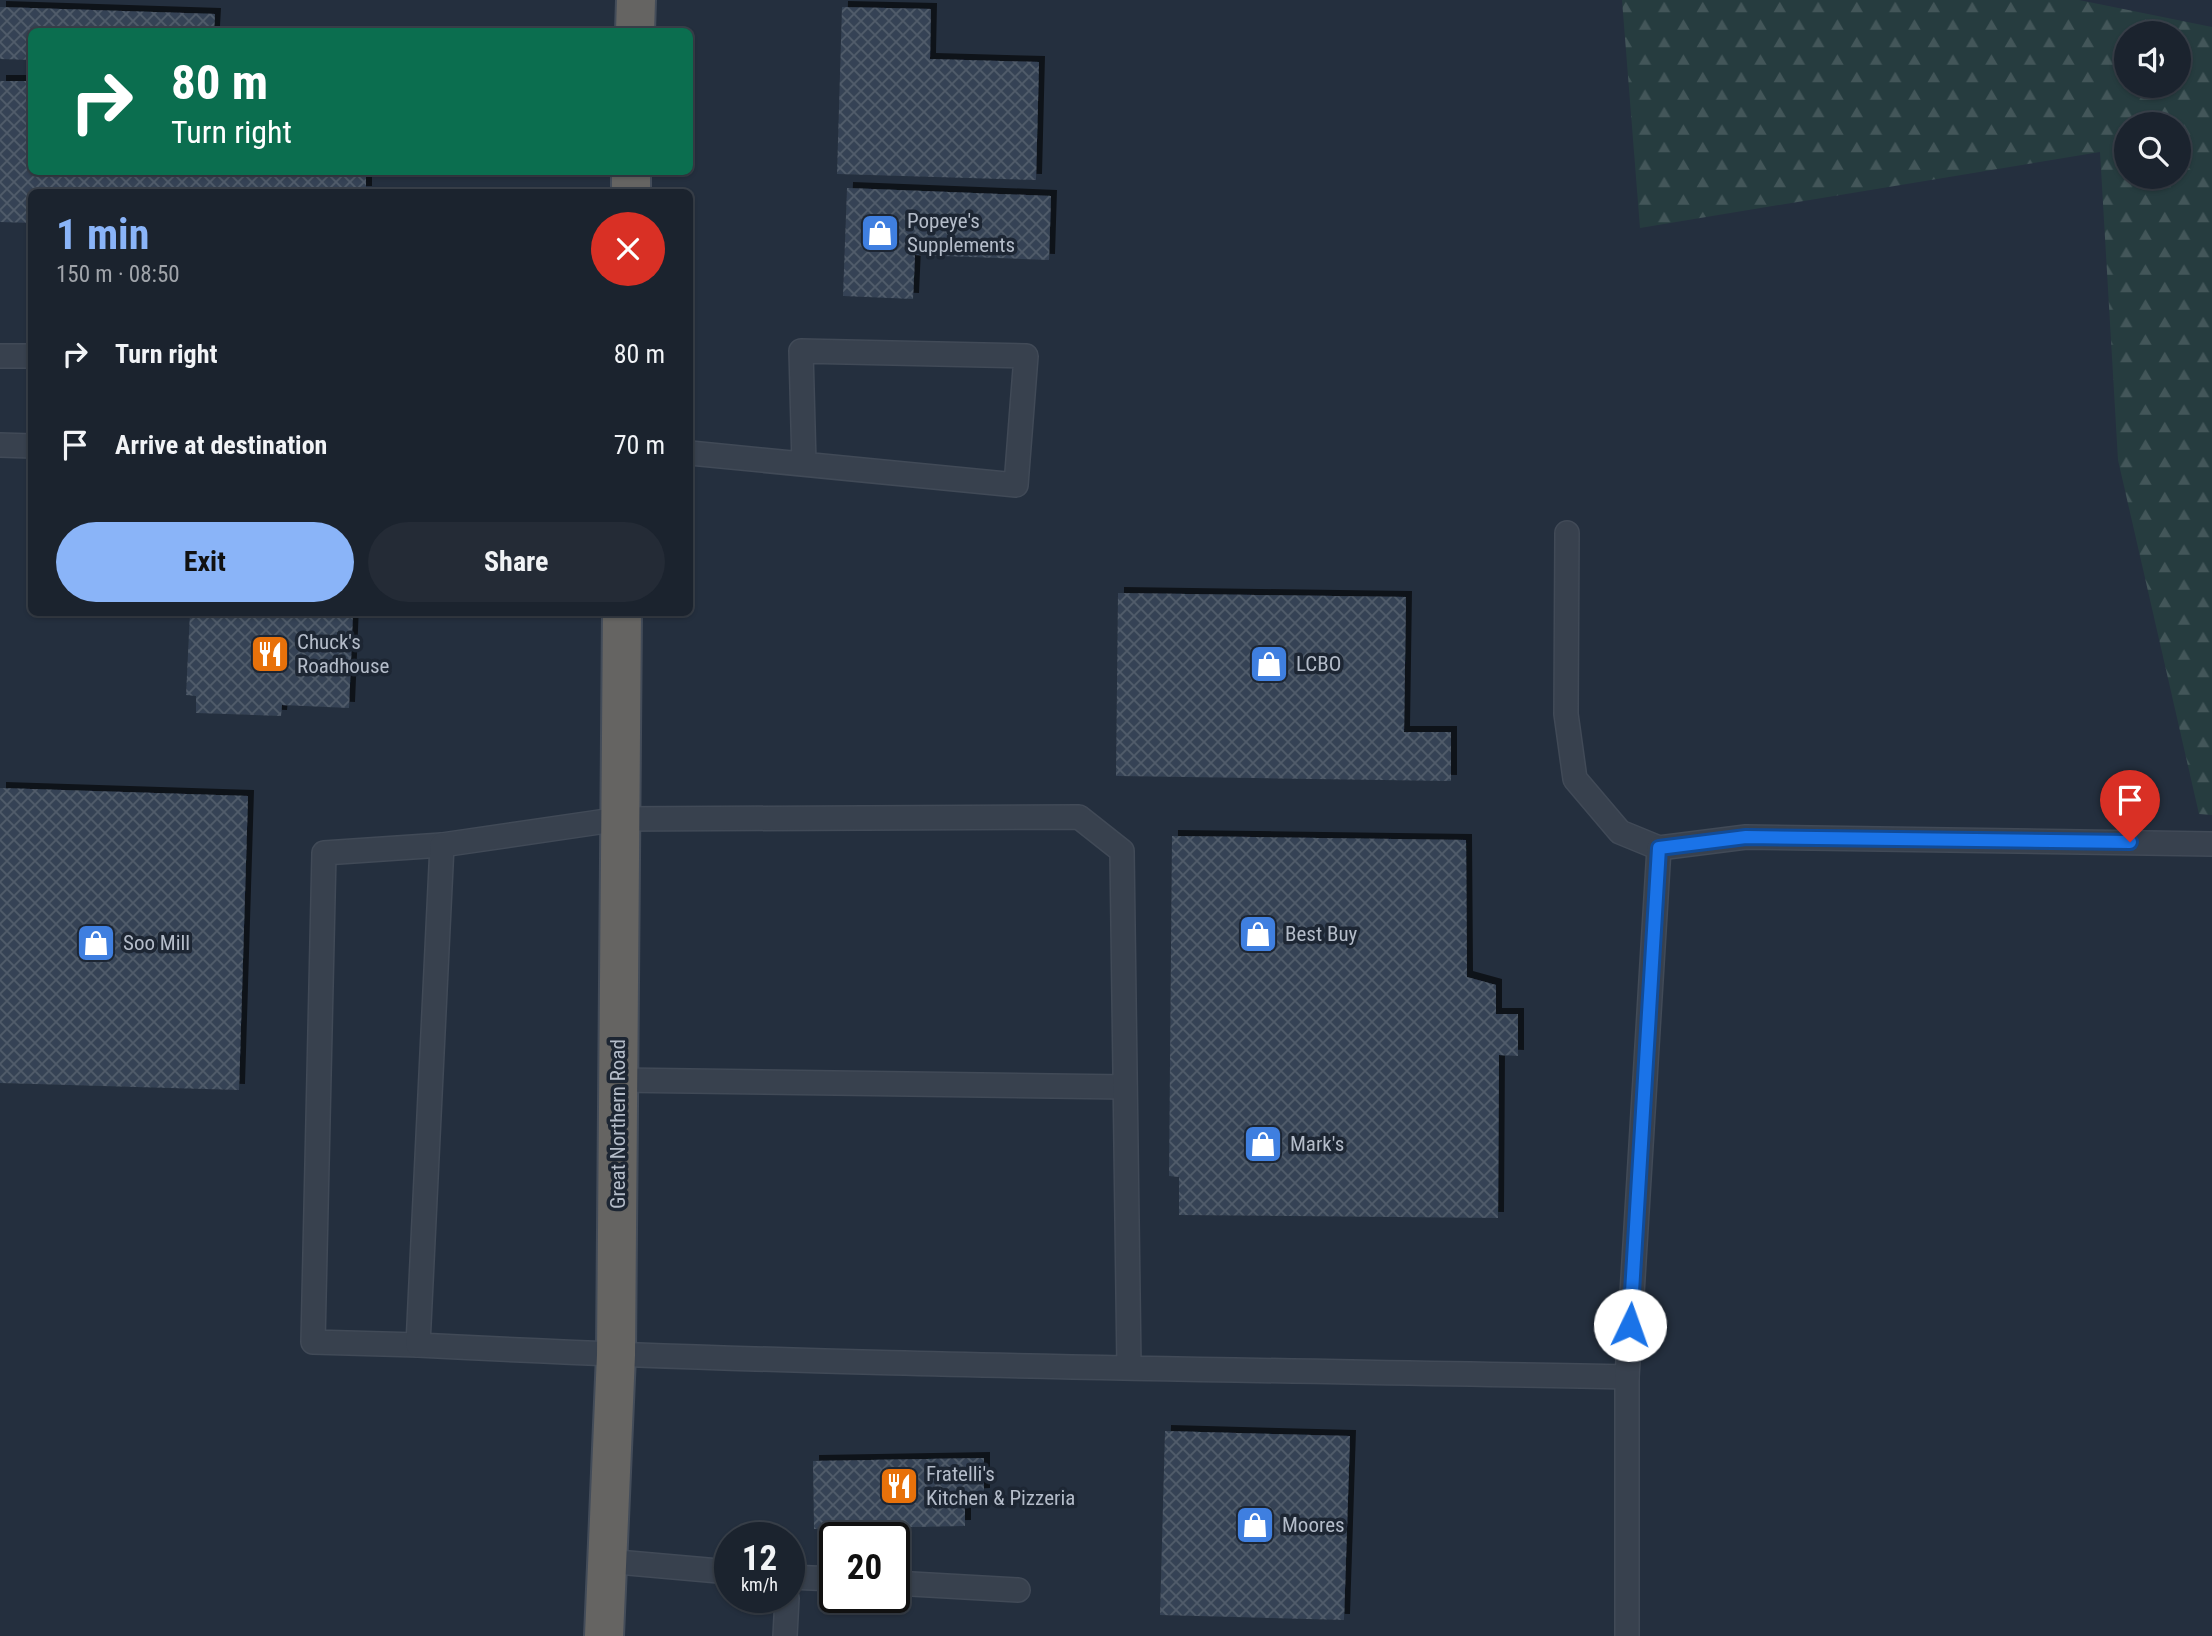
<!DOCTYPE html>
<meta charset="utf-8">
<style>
:root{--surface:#1b232e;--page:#242b36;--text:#f1f3f6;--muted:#a0a4aa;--line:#39404a;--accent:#8ab4f8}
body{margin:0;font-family:"Roboto Condensed",sans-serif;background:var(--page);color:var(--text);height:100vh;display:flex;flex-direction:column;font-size:26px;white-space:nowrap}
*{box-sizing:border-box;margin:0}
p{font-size:23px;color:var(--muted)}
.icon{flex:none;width:38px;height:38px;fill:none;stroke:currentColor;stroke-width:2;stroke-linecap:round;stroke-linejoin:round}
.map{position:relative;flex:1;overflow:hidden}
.panel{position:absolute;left:28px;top:189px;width:665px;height:427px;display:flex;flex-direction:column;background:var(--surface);border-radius:10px;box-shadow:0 2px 5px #0004,0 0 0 2px var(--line)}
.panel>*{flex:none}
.hud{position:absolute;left:28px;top:28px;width:665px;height:147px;border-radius:10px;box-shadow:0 2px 5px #0004,0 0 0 2px var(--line);background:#0b6e4f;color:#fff;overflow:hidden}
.buttons{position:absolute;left:2114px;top:21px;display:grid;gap:14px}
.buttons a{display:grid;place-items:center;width:77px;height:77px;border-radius:50%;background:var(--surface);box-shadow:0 2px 5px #0004,0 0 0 2px var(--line);font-size:35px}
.speed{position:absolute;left:714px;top:1522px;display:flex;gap:14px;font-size:35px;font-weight:700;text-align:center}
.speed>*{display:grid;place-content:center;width:91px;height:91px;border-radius:50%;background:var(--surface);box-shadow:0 2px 5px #0004,0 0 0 2px var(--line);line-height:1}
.speed small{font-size:18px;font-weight:400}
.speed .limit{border:4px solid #111;border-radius:10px;background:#fff;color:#111}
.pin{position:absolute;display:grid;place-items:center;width:60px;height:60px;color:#fff;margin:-72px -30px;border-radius:50% 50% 50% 0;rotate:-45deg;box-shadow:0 0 7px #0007}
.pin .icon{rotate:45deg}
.me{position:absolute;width:77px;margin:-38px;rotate:3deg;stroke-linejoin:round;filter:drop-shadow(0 0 5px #0008)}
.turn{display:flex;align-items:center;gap:24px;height:147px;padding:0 28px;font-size:32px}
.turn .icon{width:91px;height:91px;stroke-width:2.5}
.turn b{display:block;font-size:49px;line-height:60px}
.round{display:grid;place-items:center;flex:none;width:74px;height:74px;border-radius:37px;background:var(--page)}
.head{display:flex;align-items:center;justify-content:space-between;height:119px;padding:0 28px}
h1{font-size:42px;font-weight:700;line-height:52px;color:var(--accent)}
.button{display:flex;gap:14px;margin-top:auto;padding:14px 28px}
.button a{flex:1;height:80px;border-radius:42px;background:var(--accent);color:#111;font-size:28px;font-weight:700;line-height:80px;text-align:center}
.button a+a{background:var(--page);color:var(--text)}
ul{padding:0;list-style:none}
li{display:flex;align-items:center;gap:21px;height:91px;padding:0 28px}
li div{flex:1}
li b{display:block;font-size:26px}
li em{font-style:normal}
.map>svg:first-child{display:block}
.forest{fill:url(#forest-firs);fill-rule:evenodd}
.building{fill:url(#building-cross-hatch);filter:url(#shadow)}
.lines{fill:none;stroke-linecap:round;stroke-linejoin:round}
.service-casing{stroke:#414a57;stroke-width:26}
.trunk-casing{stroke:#434c59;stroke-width:42}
.service{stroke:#38414e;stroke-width:23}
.trunk{stroke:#656462;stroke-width:38}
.route-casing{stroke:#114b97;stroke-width:18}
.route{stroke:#1a73e8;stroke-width:12}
.labels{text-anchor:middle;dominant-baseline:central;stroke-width:7;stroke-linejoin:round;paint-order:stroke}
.poi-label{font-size:21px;fill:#b4bcc9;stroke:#1d2633;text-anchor:start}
.street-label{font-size:21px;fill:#b4bcc9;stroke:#1d2633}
</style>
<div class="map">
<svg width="2212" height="1636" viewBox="0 0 2212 1636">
<defs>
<pattern id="forest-firs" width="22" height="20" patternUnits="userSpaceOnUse" patternTransform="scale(1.75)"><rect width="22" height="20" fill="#263c3f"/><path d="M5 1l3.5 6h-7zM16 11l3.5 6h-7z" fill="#435659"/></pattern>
<pattern id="building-cross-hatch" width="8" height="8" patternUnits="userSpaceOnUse" patternTransform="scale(1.75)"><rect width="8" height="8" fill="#364354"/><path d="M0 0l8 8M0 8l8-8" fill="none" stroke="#515c6b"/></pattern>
<filter id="shadow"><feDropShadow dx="6" dy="-6" stdDeviation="0" flood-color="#0009"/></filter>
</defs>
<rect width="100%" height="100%" fill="#242f3e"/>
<!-- forest -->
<path class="forest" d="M 1622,0 L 2079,0 L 2212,27 L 2212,815 L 2199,814 L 2118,460 L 2100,152 L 1640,228 ZM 2126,33 L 2179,33 L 2179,86 L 2126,86 ZM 2126,124 L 2179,124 L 2179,177 L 2126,177 Z"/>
<!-- building -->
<g class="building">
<path d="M 0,7 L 215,14 L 214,32 L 32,32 L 32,60 L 0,59 Z"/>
<path d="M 842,7 L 931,9 L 930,59 L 1039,62 L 1036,180 L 837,174 Z"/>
<path d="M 0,81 L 32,81 L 32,172 L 366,172 L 366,192 L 32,192 L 32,223 L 0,222 Z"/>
<path d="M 847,188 L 1051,196 L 1049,260 L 915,255 L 913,299 L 843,296 Z"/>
<path d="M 1118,593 L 1406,597 L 1404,732 L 1451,732 L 1451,781 L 1116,776 Z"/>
<path d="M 190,612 L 353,612 L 349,708 L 282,705 L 281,716 L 196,713 L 196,696 L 186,695 Z"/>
<path d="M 0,788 L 248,796 L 239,1090 L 0,1083 Z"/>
<path d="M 1172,836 L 1466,840 L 1467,977 L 1496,985 L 1496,1014 L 1518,1014 L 1518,1056 L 1499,1055 L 1498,1218 L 1179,1215 L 1179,1177 L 1169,1176 Z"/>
<path d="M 1165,1431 L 1350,1436 L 1344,1620 L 1160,1615 Z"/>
<path d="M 984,1458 L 984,1494 L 965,1495 L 965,1526 L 814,1529 L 813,1461 Z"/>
</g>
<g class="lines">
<!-- service casing -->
<g class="service-casing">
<g id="service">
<path d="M 0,356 L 32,356"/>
<path d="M 0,445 L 32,446"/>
<path d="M 690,453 L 1016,485 L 1026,356 L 801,351 L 804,464"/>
<path d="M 1567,533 L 1566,714 L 1575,779 L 1620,832 L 1659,848 L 1746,837 L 2212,844"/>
<path d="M 618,1080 L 1125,1087"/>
<path d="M 418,1345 L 313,1342 L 324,853 L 442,845"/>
<path d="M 1129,1367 L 1122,851 L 1079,817 L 620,819 L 442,845 L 418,1345 C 820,1366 1224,1369 1627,1377"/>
<path d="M 606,1561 L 730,1572"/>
<path d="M 789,1577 L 835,1579"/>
<path d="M 894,1583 L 1018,1590"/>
<path d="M 785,1636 L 787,1598"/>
<path d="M 1627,1636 L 1627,1377 L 1659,848"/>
</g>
</g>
<!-- trunk casing -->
<g class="trunk-casing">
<g id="trunk">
<path d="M 635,32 L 636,0"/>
<path d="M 631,192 L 631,172"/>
<path d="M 604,1636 L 616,1355 L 622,612"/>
</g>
</g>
<!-- service -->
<use href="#service" class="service"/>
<!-- trunk -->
<use href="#trunk" class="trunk"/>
</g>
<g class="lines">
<!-- route casing -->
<g class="route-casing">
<path id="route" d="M 1630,1325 L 1659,848 L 1746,837 L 2130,842"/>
</g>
<!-- route -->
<use href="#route" class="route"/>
</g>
<!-- icons -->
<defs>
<g id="shop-square" transform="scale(2.0125)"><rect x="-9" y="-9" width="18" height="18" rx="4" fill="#3f7fe0" stroke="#1d2633"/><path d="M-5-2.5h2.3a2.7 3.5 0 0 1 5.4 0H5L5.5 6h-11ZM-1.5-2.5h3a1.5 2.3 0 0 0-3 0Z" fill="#fff"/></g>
<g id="restaurant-square" transform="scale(2.0125)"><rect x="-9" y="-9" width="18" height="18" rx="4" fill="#e8710a" stroke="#1d2633"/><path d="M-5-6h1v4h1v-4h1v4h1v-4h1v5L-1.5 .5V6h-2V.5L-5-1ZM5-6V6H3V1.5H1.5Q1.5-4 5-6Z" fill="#fff"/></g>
</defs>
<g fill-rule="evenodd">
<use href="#shop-square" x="880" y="233"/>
<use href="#restaurant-square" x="270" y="654"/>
<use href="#shop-square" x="1269" y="664"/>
<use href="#shop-square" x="1258" y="934"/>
<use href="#shop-square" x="96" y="943"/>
<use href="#shop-square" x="1263" y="1144"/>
<use href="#restaurant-square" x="899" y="1486"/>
<use href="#shop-square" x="1255" y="1525"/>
</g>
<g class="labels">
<!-- poi labels -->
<g class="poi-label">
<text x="907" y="221">Popeye's<tspan x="907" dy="24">Supplements</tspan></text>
<text x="297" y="642">Chuck's<tspan x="297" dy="24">Roadhouse</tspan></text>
<text x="1296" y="664">LCBO</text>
<text x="1285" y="934">Best Buy</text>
<text x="123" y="943">Soo Mill</text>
<text x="1290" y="1144">Mark's</text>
<text x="926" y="1474">Fratelli's<tspan x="926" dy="24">Kitchen &amp; Pizzeria</tspan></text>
<text x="1282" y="1525">Moores</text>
</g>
<!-- street labels -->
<g class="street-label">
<text transform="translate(618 1124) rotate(-90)">Great Northern Road</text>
</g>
</g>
</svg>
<div class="buttons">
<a><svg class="icon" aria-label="sound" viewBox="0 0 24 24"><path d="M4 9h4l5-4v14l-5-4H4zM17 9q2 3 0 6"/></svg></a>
<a><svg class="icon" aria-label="search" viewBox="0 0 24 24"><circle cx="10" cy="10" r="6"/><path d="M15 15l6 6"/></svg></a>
</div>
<div class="speed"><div>12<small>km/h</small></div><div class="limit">20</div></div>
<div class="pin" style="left:2130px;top:842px;background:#d93025"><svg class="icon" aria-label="arrive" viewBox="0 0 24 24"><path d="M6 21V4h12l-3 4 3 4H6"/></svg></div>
<svg class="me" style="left:1630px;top:1325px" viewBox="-20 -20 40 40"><circle r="19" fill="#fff"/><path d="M0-13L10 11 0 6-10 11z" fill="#1a73e8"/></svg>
<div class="hud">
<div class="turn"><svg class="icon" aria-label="right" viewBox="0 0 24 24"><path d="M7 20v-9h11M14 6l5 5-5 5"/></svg><div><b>80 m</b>Turn right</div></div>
</div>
<section class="panel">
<div class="head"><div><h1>1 min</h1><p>150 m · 08:50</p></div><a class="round" style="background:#d93025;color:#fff"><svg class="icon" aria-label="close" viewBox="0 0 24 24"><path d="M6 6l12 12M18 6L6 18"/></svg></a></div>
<ul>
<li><svg class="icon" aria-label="right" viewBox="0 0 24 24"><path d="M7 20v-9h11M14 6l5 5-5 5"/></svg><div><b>Turn right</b></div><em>80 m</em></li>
<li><svg class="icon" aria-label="arrive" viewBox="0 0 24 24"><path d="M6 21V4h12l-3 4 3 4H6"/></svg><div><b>Arrive at destination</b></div><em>70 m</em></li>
</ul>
<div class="button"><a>Exit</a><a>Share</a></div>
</section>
</div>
